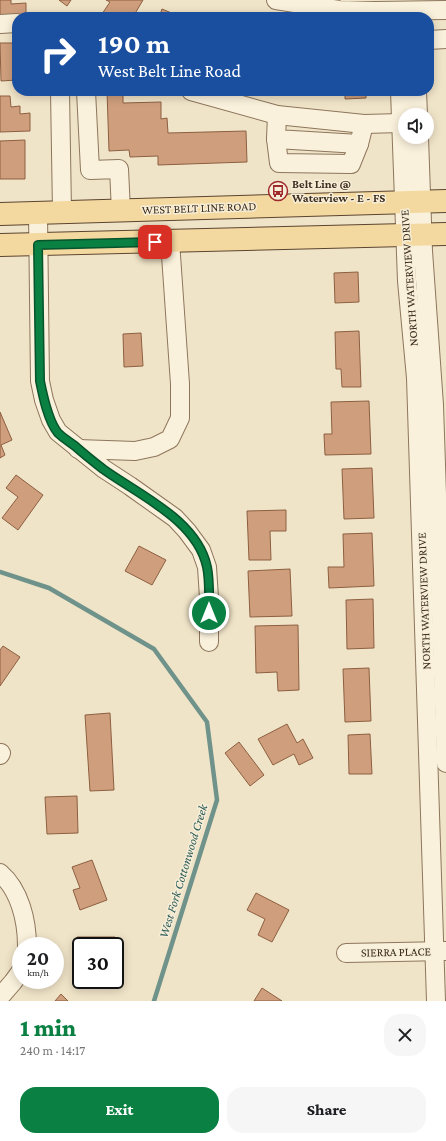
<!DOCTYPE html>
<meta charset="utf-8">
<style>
:root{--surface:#fff;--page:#f6f6f6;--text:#202124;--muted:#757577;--accent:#0b8043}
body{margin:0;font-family:"Crimson Pro",serif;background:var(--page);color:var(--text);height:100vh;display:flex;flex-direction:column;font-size:15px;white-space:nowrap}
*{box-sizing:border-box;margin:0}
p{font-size:13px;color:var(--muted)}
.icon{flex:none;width:22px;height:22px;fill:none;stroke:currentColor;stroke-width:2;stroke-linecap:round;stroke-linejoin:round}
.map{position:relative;height:1001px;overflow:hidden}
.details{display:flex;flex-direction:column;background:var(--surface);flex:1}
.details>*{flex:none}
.banner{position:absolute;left:12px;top:12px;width:422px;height:84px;border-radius:16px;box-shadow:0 2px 10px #0003;background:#1a4fa0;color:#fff;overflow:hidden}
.tools{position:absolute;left:398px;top:108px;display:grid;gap:8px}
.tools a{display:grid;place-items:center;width:36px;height:36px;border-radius:50%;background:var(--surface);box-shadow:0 2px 10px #0003;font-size:20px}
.speed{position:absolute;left:12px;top:937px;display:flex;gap:8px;font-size:20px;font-weight:700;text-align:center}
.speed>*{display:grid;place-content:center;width:52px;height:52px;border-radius:50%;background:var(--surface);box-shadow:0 2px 10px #0003;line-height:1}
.speed small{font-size:10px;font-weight:400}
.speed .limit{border:2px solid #111;border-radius:6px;background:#fff;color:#111}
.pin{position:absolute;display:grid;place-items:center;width:34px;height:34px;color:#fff;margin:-17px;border-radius:8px;box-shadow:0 2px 6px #0006}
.me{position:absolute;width:44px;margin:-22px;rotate:0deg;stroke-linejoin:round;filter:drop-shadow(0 0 3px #0008)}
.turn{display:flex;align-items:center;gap:14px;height:84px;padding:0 20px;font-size:18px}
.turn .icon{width:52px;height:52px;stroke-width:2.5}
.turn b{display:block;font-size:28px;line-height:34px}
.round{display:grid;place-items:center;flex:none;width:42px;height:42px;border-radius:16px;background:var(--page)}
.head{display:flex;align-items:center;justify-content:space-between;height:68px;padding:0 20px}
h1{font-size:24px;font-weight:800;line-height:30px;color:var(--accent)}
.action{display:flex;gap:8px;margin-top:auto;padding:8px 20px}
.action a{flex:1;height:46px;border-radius:16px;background:var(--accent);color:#fff;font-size:16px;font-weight:800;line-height:46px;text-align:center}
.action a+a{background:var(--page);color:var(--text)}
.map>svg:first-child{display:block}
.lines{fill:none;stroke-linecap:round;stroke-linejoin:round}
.stream{stroke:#6f938a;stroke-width:4.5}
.building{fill:#cf9f7d;stroke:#8d5f41}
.minor-casing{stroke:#8d765c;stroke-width:20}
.major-casing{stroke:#5b4430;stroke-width:24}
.minor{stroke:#faf1dc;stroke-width:18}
.major{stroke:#f3d9a0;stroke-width:22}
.route-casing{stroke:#07532c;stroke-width:10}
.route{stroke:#0b8043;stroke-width:7}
.labels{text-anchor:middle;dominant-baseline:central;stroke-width:3;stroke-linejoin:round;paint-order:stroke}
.poi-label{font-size:12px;font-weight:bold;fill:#3d2e20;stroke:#f7eed8;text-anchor:start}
.street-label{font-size:12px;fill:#3d2e20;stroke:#f7eed8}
.water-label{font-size:13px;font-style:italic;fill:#2f5d5a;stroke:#f7eed8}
</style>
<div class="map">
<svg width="446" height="1001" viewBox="0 0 446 1001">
<rect width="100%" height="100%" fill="#f0e4c8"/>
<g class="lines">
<!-- stream -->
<path class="stream" d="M 0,572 L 49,588 L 154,649 L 207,722 L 217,800 L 154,1001"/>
</g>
<!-- building -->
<g class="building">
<path d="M 0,0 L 11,0 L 11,4 L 26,3 L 26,17 L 17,17 L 0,20 Z"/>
<path d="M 59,0 L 71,0 L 67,6 Z"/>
<path d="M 106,0 L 143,0 L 133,17 L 100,17 L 110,2 Z"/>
<path d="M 162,9 L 181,17 L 159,17 Z"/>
<path d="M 0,43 L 17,43 L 17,80 L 1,81 Z"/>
<path d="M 107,91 L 123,91 L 123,103 L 161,102 L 161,119 L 167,118 L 168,133 L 246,131 L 247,162 L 158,165 L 158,156 L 130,157 L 129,150 L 109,151 Z"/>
<rect x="322" y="91" width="13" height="1"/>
<path d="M 345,91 L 366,91 L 366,98 L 345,99 Z"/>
<path d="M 0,96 L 10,96 L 11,107 L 20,106 L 20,114 L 30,113 L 30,131 L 0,132 Z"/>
<path d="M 25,140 L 25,179 L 0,179 L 0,141 Z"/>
<path d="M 358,272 L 359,302 L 335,303 L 334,273 Z"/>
<path d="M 359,331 L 361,387 L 342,387 L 341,369 L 336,369 L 335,332 Z"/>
<path d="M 141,333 L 143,366 L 124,367 L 123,334 Z"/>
<path d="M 369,401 L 371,454 L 325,455 L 324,434 L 332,434 L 331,402 Z"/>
<path d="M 0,412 L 12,440 L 1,445 L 5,455 L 0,458 Z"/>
<path d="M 372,468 L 374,518 L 344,519 L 342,469 Z"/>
<path d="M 16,475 L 43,495 L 18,530 L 2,518 L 18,497 L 6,488 Z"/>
<path d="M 286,510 L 286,531 L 270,531 L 271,560 L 249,560 L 247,511 Z"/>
<path d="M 372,533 L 374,586 L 329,588 L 328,567 L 344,567 L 343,534 Z"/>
<path d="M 139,546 L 166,560 L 152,585 L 125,571 Z"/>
<path d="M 290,569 L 292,616 L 250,617 L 248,571 Z"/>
<path d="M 373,599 L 374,648 L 347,649 L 346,600 Z"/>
<path d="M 298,625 L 299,690 L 278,691 L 277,672 L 256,673 L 255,626 Z"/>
<path d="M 3,646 L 20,657 L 0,686 L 0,650 Z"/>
<path d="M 369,668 L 371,721 L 345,722 L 343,669 Z"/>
<path d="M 110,713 L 114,790 L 90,791 L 85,715 Z"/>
<path d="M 287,724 L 297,743 L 303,739 L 313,758 L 299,765 L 294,754 L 273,765 L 258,739 Z"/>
<path d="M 370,734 L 372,774 L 349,774 L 348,735 Z"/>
<path d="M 239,742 L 264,775 L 250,786 L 225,753 Z"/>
<path d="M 77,796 L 78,833 L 47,834 L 45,797 Z"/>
<path d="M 92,860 L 107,900 L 80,910 L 73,890 L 80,888 L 72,867 Z"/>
<path d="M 256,893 L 289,910 L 272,942 L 258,935 L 265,919 L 247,910 Z"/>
<path d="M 77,937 L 115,937 L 115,958 L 115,946 L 81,946 L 81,975 L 77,975 Z"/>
<path d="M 262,988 L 282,1001 L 254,1001 Z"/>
<path d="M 61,994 L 68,1001 L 55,1001 Z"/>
</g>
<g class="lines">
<!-- minor casing -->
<g class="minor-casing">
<g id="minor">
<path d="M 276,0 L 339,10 L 375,11 L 446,10"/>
<path d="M 0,24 L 17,23"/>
<path d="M 429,40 L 446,39"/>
<path d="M 60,91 L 62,212"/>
<path d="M 86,91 L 90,170 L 119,169 L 121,211"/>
<path d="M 191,91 L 277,115 L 364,124 L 401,123"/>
<path d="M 400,91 L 407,281 L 416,378 L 436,1001"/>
<path d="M 417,91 L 418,115"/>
<path d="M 277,115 L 276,139 L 359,144 L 364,124"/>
<path d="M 419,137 L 423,251 L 434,405 L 446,763"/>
<path d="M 276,139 L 279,163 L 351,164 L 359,144"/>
<path d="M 38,213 L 40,381 L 44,400 L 51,420 L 58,432 L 104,469 L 130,486 L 175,518 L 187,531 L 201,550 L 207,567 L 209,598 L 209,642"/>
<path d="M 78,449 L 135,451 L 154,447 L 170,439 L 180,418 L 180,384 L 170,241"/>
<path d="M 0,755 L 1,753"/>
<path d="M 0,873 C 20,890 27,921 27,946"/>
<path d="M 346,953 L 446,951"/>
<path d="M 0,997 L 13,982 L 21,971"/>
</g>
</g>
<!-- major casing -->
<g class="major-casing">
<g id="major">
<path d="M 0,214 L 446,201"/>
<path d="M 0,245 L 446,234"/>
</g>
</g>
<!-- minor -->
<use href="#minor" class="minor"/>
<!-- major -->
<use href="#major" class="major"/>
</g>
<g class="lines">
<!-- route casing -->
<g class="route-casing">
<path id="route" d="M 155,242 L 38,245 L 40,381 C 43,396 48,421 58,433 C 63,438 70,442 75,446 C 84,454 94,462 103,469 C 139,495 197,520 207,567 C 210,581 209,598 209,613"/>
</g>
<!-- route -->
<use href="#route" class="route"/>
</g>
<!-- icons -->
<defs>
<g id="bus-ring" transform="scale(1)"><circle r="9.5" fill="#f7eed8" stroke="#9e2a2b" stroke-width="1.5"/><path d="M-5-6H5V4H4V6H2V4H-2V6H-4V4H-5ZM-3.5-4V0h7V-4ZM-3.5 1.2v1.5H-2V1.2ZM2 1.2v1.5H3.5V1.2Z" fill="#9e2a2b"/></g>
</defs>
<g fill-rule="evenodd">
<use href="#bus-ring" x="278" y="191"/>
</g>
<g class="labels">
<!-- poi labels -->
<g class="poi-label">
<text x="292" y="184">Belt Line @<tspan x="292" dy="14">Waterview - E - FS</tspan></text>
</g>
<!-- street labels -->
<g class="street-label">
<text transform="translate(199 208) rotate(-2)">WEST BELT LINE ROAD</text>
<text transform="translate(409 278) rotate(-94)">NORTH WATERVIEW DRIVE</text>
<text transform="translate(424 601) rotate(-92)">NORTH WATERVIEW DRIVE</text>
<text transform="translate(396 952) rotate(-1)">SIERRA PLACE</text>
</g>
<!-- water labels -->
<g class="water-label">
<text transform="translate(183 871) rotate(-73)">West Fork Cottonwood Creek</text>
</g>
</g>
</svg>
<div class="tools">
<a><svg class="icon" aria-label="sound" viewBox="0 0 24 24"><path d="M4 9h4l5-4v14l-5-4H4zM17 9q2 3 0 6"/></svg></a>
</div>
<div class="speed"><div>20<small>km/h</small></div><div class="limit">30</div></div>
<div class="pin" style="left:155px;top:242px;background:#d93025"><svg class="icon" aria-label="arrive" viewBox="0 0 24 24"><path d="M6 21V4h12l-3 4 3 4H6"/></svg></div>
<svg class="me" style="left:209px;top:613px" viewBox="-20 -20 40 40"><circle r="17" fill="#0b8043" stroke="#fff" stroke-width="3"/><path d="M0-11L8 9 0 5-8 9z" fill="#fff"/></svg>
<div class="banner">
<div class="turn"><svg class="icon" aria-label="right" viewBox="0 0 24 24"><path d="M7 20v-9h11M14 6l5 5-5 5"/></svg><div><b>190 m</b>West Belt Line Road</div></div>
</div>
</div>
<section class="details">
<div class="head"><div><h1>1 min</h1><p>240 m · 14:17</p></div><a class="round"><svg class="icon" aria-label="close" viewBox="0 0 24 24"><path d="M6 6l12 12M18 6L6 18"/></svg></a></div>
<div class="action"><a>Exit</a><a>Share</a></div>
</section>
